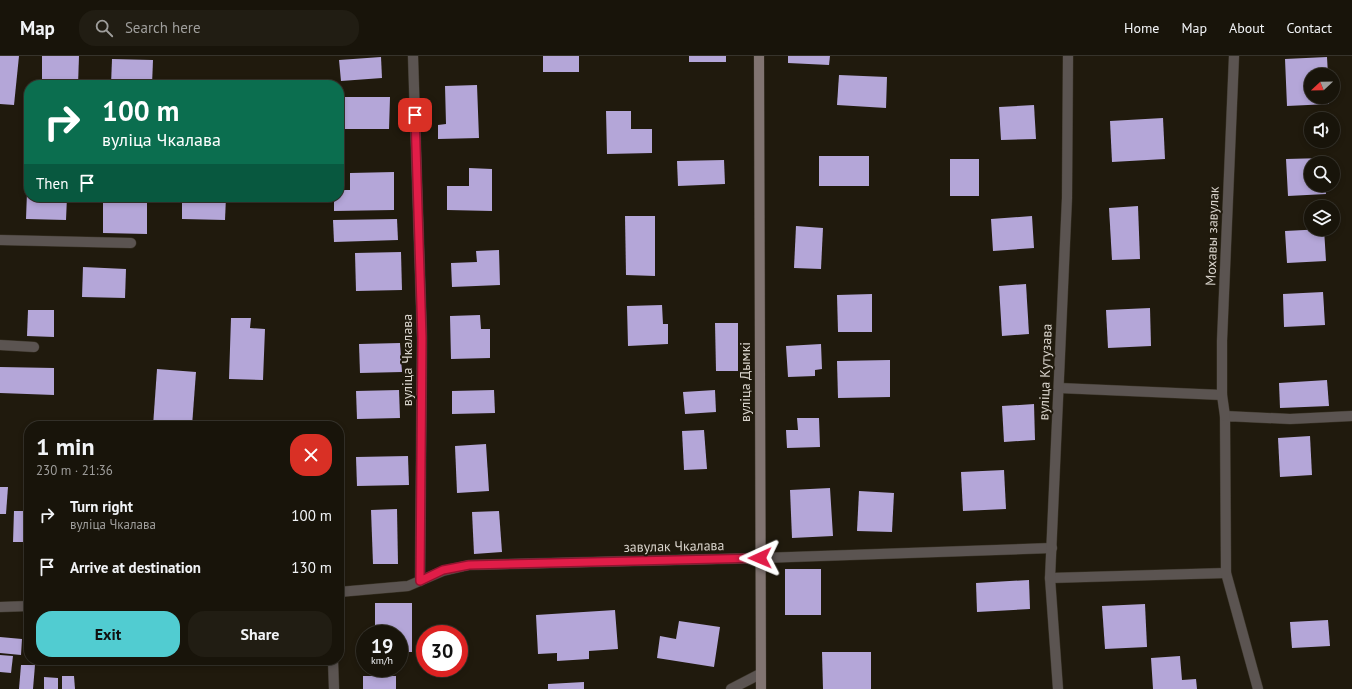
<!DOCTYPE html>
<meta charset="utf-8">
<style>
:root{--surface:#18140a;--page:#211d13;--text:#f1f3f6;--muted:#9f9e9c;--line:#36332b;--accent:#51ccd1}
body{margin:0;font-family:"PT Sans",sans-serif;background:var(--page);color:var(--text);height:100vh;display:flex;flex-direction:column;font-size:15px;white-space:nowrap}
*{box-sizing:border-box;margin:0}
p{font-size:13px;color:var(--muted)}
.icon{flex:none;width:22px;height:22px;fill:none;stroke:currentColor;stroke-width:2;stroke-linecap:round;stroke-linejoin:round}
.map{position:relative;flex:1;overflow:hidden}
.drawer{position:absolute;left:24px;top:365px;width:320px;height:244px;display:flex;flex-direction:column;background:var(--surface);border-radius:16px;box-shadow:0 2px 6px #0003,0 0 0 1px var(--line)}
.drawer>*{flex:none}
.guide{position:absolute;left:24px;top:24px;width:320px;height:122px;border-radius:16px;box-shadow:0 2px 6px #0003,0 0 0 1px var(--line);background:#0b6e4f;color:#fff;overflow:hidden}
.needle{width:26px;rotate:248deg}
.fabs{position:absolute;left:1304px;top:12px;display:grid;gap:8px}
.fabs a{display:grid;place-items:center;width:36px;height:36px;border-radius:50%;background:var(--surface);box-shadow:0 2px 6px #0003,0 0 0 1px var(--line);font-size:20px}
.speed{position:absolute;left:356px;top:569px;display:flex;gap:8px;font-size:20px;font-weight:700;text-align:center}
.speed>*{display:grid;place-content:center;width:52px;height:52px;border-radius:50%;background:var(--surface);box-shadow:0 2px 6px #0003,0 0 0 1px var(--line);line-height:1}
.speed small{font-size:10px;font-weight:400}
.speed .limit{border:6px solid #d22;background:#fff;color:#111}
.pin{position:absolute;display:grid;place-items:center;width:34px;height:34px;color:#fff;margin:-17px;border-radius:8px;box-shadow:0 2px 6px #0006}
.me{position:absolute;width:44px;margin:-22px;rotate:269deg;stroke-linejoin:round;filter:drop-shadow(0 0 3px #0008)}
.turn{display:flex;align-items:center;gap:14px;height:84px;padding:0 12px;font-size:18px}
.turn .icon{width:52px;height:52px;stroke-width:2.5}
.turn b{display:block;font-size:28px;line-height:34px}
.then{display:flex;align-items:center;height:38px;padding:0 12px;background:#0003;gap:8px;font-size:15px}
.round{display:grid;place-items:center;flex:none;width:42px;height:42px;border-radius:16px;background:var(--page)}
.summary{display:flex;align-items:center;justify-content:space-between;height:68px;padding:0 12px}
h1{font-size:24px;font-weight:600;line-height:30px}
.button{display:flex;gap:8px;margin-top:auto;padding:8px 12px}
.button a{flex:1;height:46px;border-radius:16px;background:var(--accent);color:#111;font-size:16px;font-weight:600;line-height:46px;text-align:center}
.button a+a{background:var(--page);color:var(--text)}
ul{padding:0;list-style:none}
li{display:flex;align-items:center;gap:12px;height:52px;padding:0 12px}
li div{flex:1}
li b{display:block;font-size:15px}
li em{font-style:normal}
header{display:flex;align-items:center;gap:24px;box-sizing:border-box;height:56px;padding:0 20px;background:var(--surface);border-bottom:1px solid var(--line)}
header strong{font-size:19px}
nav{display:flex;gap:22px;margin-inline-start:auto;font-size:14px}
.search{width:280px;height:36px;background:var(--page);display:flex;align-items:center;gap:10px;box-sizing:border-box;padding:0 14px;border-radius:16px;color:var(--muted);font-size:15px}
.map>svg:first-child{display:block}
.building{fill:#b4a6d8}
.lines{fill:none;stroke-linecap:round;stroke-linejoin:round}
.lane-casing{stroke:#3a3428;stroke-width:11}
.street-casing{stroke:#3a3428;stroke-width:11}
.secondary-casing{stroke:#3a3428;stroke-width:11}
.lane{stroke:#5b5451;stroke-width:10}
.street{stroke:#5b5451;stroke-width:10}
.secondary{stroke:#817471;stroke-width:10}
.route-casing{stroke:#92132f;stroke-width:10}
.route{stroke:#e11d48;stroke-width:7}
.labels{text-anchor:middle;dominant-baseline:central;stroke-width:4;stroke-linejoin:round;paint-order:stroke}
.street-label{font-size:14px;fill:#d9d4cc;stroke:#201a0d}
</style>
<header>
<strong>Map</strong>
<div class="search"><svg class="icon" aria-label="search" viewBox="0 0 24 24"><circle cx="10" cy="10" r="6"/><path d="M15 15l6 6"/></svg>Search here</div>
<nav><a>Home</a><a>Map</a><a>About</a><a>Contact</a></nav>
</header>
<div class="map">
<svg width="1352" height="633" viewBox="0 0 1352 633">
<rect width="100%" height="100%" fill="#201a0d"/>
<!-- building -->
<g class="building">
<path d="M 0,0 L 19,0 L 14,49 L 0,48 Z"/>
<path d="M 42,0 L 79,0 L 78,29 L 42,29 Z"/>
<rect x="543" y="0" width="36" height="16"/>
<rect x="689" y="0" width="37" height="6"/>
<path d="M 788,0 L 830,0 L 829,9 L 788,7 Z"/>
<path d="M 381,1 L 382,22 L 341,25 L 339,4 Z"/>
<path d="M 1327,1 L 1328,19 L 1311,19 L 1311,41 L 1329,41 L 1329,48 L 1287,50 L 1285,3 Z"/>
<path d="M 112,3 L 153,4 L 152,29 L 111,29 Z"/>
<path d="M 839,19 L 887,21 L 886,52 L 837,49 Z"/>
<path d="M 477,29 L 479,82 L 438,83 L 438,69 L 446,68 L 445,30 Z"/>
<path d="M 339,41 L 390,41 L 389,73 L 339,73 Z"/>
<path d="M 1034,49 L 1036,83 L 1001,84 L 999,51 Z"/>
<path d="M 606,55 L 631,55 L 631,73 L 652,73 L 652,97 L 607,98 Z"/>
<path d="M 1163,62 L 1165,103 L 1112,106 L 1110,65 Z"/>
<rect x="819" y="100" width="50" height="30"/>
<path d="M 1324,102 L 1324,107 L 1311,107 L 1311,129 L 1325,129 L 1326,138 L 1288,140 L 1286,103 Z"/>
<rect x="950" y="103" width="29" height="37"/>
<path d="M 724,104 L 725,128 L 678,130 L 677,105 Z"/>
<path d="M 469,112 L 492,113 L 492,155 L 447,154 L 447,130 L 469,130 Z"/>
<path d="M 394,116 L 394,154 L 334,155 L 334,141 L 339,141 L 339,134 L 350,134 L 350,117 Z"/>
<path d="M 27,136 L 29,136 L 29,141 L 67,141 L 66,164 L 26,163 Z"/>
<path d="M 182,141 L 226,141 L 225,164 L 182,163 Z"/>
<path d="M 103,144 L 147,144 L 147,178 L 103,177 Z"/>
<path d="M 1138,150 L 1140,203 L 1112,204 L 1109,152 Z"/>
<path d="M 625,160 L 655,160 L 655,220 L 626,219 Z"/>
<path d="M 1032,160 L 1034,192 L 993,195 L 991,163 Z"/>
<path d="M 397,163 L 398,184 L 334,186 L 333,164 Z"/>
<path d="M 796,170 L 823,172 L 821,213 L 794,212 Z"/>
<path d="M 1324,173 L 1326,205 L 1287,207 L 1285,175 Z"/>
<path d="M 499,194 L 500,229 L 452,231 L 451,207 L 477,206 L 476,195 Z"/>
<path d="M 401,196 L 402,234 L 356,235 L 355,197 Z"/>
<path d="M 83,211 L 126,213 L 125,242 L 82,241 Z"/>
<path d="M 1026,228 L 1029,278 L 1002,280 L 999,230 Z"/>
<path d="M 1323,236 L 1325,269 L 1284,271 L 1283,238 Z"/>
<path d="M 872,238 L 872,276 L 838,276 L 837,239 Z"/>
<path d="M 662,249 L 663,268 L 668,268 L 668,288 L 628,290 L 627,250 Z"/>
<path d="M 1150,252 L 1151,290 L 1108,292 L 1106,254 Z"/>
<path d="M 28,254 L 54,254 L 54,281 L 27,280 Z"/>
<path d="M 480,259 L 481,273 L 490,273 L 490,302 L 451,303 L 450,260 Z"/>
<path d="M 231,262 L 251,262 L 250,272 L 265,273 L 263,324 L 229,323 Z"/>
<path d="M 715,267 L 738,267 L 738,315 L 716,315 Z"/>
<path d="M 400,287 L 402,316 L 360,317 L 359,288 Z"/>
<path d="M 821,288 L 822,313 L 815,314 L 815,320 L 788,321 L 786,290 Z"/>
<path d="M 890,304 L 890,341 L 838,342 L 837,305 Z"/>
<path d="M 0,311 L 54,312 L 54,339 L 0,337 Z"/>
<path d="M 157,313 L 196,316 L 192,370 L 153,370 Z"/>
<path d="M 1327,324 L 1329,350 L 1280,352 L 1279,327 Z"/>
<path d="M 399,334 L 400,362 L 357,363 L 356,335 Z"/>
<path d="M 494,334 L 495,357 L 452,358 L 452,335 Z"/>
<path d="M 715,334 L 716,356 L 685,358 L 683,336 Z"/>
<path d="M 1034,348 L 1035,384 L 1004,386 L 1002,350 Z"/>
<path d="M 797,362 L 819,362 L 820,391 L 787,392 L 786,374 L 798,374 Z"/>
<path d="M 704,374 L 707,413 L 684,414 L 682,375 Z"/>
<path d="M 1310,380 L 1312,419 L 1280,421 L 1278,382 Z"/>
<path d="M 486,388 L 489,435 L 457,437 L 455,390 Z"/>
<path d="M 408,400 L 409,429 L 357,430 L 356,401 Z"/>
<path d="M 1004,414 L 1006,453 L 963,455 L 961,416 Z"/>
<path d="M 0,431 L 8,431 L 6,458 L 0,458 Z"/>
<path d="M 830,432 L 833,480 L 792,482 L 790,434 Z"/>
<path d="M 859,435 L 894,437 L 892,476 L 857,475 Z"/>
<path d="M 397,453 L 398,508 L 373,508 L 371,454 Z"/>
<path d="M 14,455 L 29,455 L 29,486 L 13,486 Z"/>
<path d="M 499,455 L 502,496 L 474,498 L 472,456 Z"/>
<rect x="785" y="513" width="36" height="46"/>
<path d="M 1029,524 L 1030,553 L 977,556 L 976,527 Z"/>
<path d="M 375,547 L 412,547 L 412,596 L 399,596 L 399,578 L 375,578 Z"/>
<path d="M 1145,548 L 1147,591 L 1105,593 L 1102,550 Z"/>
<path d="M 615,554 L 618,593 L 589,595 L 589,603 L 557,605 L 557,597 L 538,598 L 536,559 Z"/>
<path d="M 1328,564 L 1330,590 L 1292,592 L 1290,566 Z"/>
<path d="M 679,565 L 720,571 L 714,611 L 657,602 L 660,580 L 676,583 Z"/>
<path d="M 0,581 L 22,583 L 21,599 L 0,597 Z"/>
<path d="M 822,596 L 871,596 L 871,633 L 823,633 Z"/>
<path d="M 0,599 L 13,600 L 11,617 L 0,616 Z"/>
<path d="M 1180,600 L 1182,624 L 1196,623 L 1197,633 L 1153,633 L 1151,602 Z"/>
<path d="M 31,604 L 73,604 L 72,610 L 31,606 Z"/>
<rect x="158" y="604" width="37" height="3"/>
<path d="M 21,609 L 35,609 L 33,633 L 19,633 Z"/>
<path d="M 62,620 L 74,620 L 75,633 L 62,633 Z"/>
<rect x="363" y="620" width="33" height="13"/>
<path d="M 44,621 L 58,622 L 58,633 L 44,633 Z"/>
<path d="M 584,626 L 584,633 L 548,633 L 548,628 Z"/>
</g>
<g class="lines">
<!-- lane casing -->
<g class="lane-casing">
<g id="lane">
<path d="M 0,184 L 131,187"/>
<path d="M 0,289 L 34,291"/>
<path d="M 1059,332 L 1222,339"/>
<path d="M 1050,522 L 1226,517"/>
<path d="M 1258,633 L 1226,517 L 1225,360 L 1290,363 L 1352,360"/>
</g>
</g>
<!-- street casing -->
<g class="street-casing">
<g id="street">
<path d="M 413,0 L 422,282 L 420,525"/>
<path d="M 1225,360 L 1222,339 L 1222,285 L 1234,0"/>
<path d="M 339,536 L 408,530 L 443,515 L 469,509 L 759,502 L 1052,492"/>
<path d="M 0,551 L 29,550"/>
<path d="M 333,604 L 334,633"/>
<path d="M 731,633 L 760,618"/>
<path d="M 1058,633 L 1050,522 L 1067,142 L 1068,0"/>
</g>
</g>
<!-- secondary casing -->
<g class="secondary-casing">
<path id="secondary" d="M 759,0 L 761,633"/>
</g>
<!-- lane -->
<use href="#lane" class="lane"/>
<!-- street -->
<use href="#street" class="street"/>
<!-- secondary -->
<use href="#secondary" class="secondary"/>
</g>
<g class="lines">
<!-- route casing -->
<g class="route-casing">
<path id="route" d="M 415,59 L 422,282 L 420,525 L 443,514 L 469,509 L 760,502"/>
</g>
<!-- route -->
<use href="#route" class="route"/>
</g>
<g class="labels">
<!-- street labels -->
<g class="street-label">
<text transform="translate(1212 180) rotate(-88)">Мохавы завулак</text>
<text transform="translate(407 304) rotate(-90)">вуліца Чкалава</text>
<text transform="translate(1045 316) rotate(-88)">вуліца Кутузава</text>
<text transform="translate(745 326) rotate(-90)">вуліца Дымкі</text>
<text transform="translate(674 490) rotate(-1)">завулак Чкалава</text>
</g>
</g>
</svg>
<div class="fabs">
<a><svg class="needle" viewBox="-14 -14 28 28"><path d="M0-13l5 13h-10z" fill="#e53935"/><path d="M0 13l5-13h-10z" fill="#9f9e9c"/></svg></a>
<a><svg class="icon" aria-label="sound" viewBox="0 0 24 24"><path d="M4 9h4l5-4v14l-5-4H4zM17 9q2 3 0 6"/></svg></a>
<a><svg class="icon" aria-label="search" viewBox="0 0 24 24"><circle cx="10" cy="10" r="6"/><path d="M15 15l6 6"/></svg></a>
<a><svg class="icon" aria-label="layers" viewBox="0 0 24 24"><path d="M12 4l9 5-9 5-9-5zM3 14l9 5 9-5"/></svg></a>
</div>
<div class="speed"><div>19<small>km/h</small></div><div class="limit">30</div></div>
<div class="pin" style="left:415px;top:59px;background:#d93025"><svg class="icon" aria-label="arrive" viewBox="0 0 24 24"><path d="M6 21V4h12l-3 4 3 4H6"/></svg></div>
<svg class="me" style="left:760px;top:502px" viewBox="-20 -20 40 40"><path d="M0-17L14 15 0 8-14 15z" fill="#e11d48" stroke="#fff" stroke-width="4"/></svg>
<div class="guide">
<div class="turn"><svg class="icon" aria-label="right" viewBox="0 0 24 24"><path d="M7 20v-9h11M14 6l5 5-5 5"/></svg><div><b>100 m</b>вуліца Чкалава</div></div>
<div class="then">Then<svg class="icon" aria-label="arrive" viewBox="0 0 24 24"><path d="M6 21V4h12l-3 4 3 4H6"/></svg></div>
</div>
<section class="drawer">
<div class="summary"><div><h1>1 min</h1><p>230 m · 21:36</p></div><a class="round" style="background:#d93025;color:#fff"><svg class="icon" aria-label="close" viewBox="0 0 24 24"><path d="M6 6l12 12M18 6L6 18"/></svg></a></div>
<ul>
<li><svg class="icon" aria-label="right" viewBox="0 0 24 24"><path d="M7 20v-9h11M14 6l5 5-5 5"/></svg><div><b>Turn right</b><p>вуліца Чкалава</p></div><em>100 m</em></li>
<li><svg class="icon" aria-label="arrive" viewBox="0 0 24 24"><path d="M6 21V4h12l-3 4 3 4H6"/></svg><div><b>Arrive at destination</b></div><em>130 m</em></li>
</ul>
<div class="button"><a>Exit</a><a>Share</a></div>
</section>
</div>
